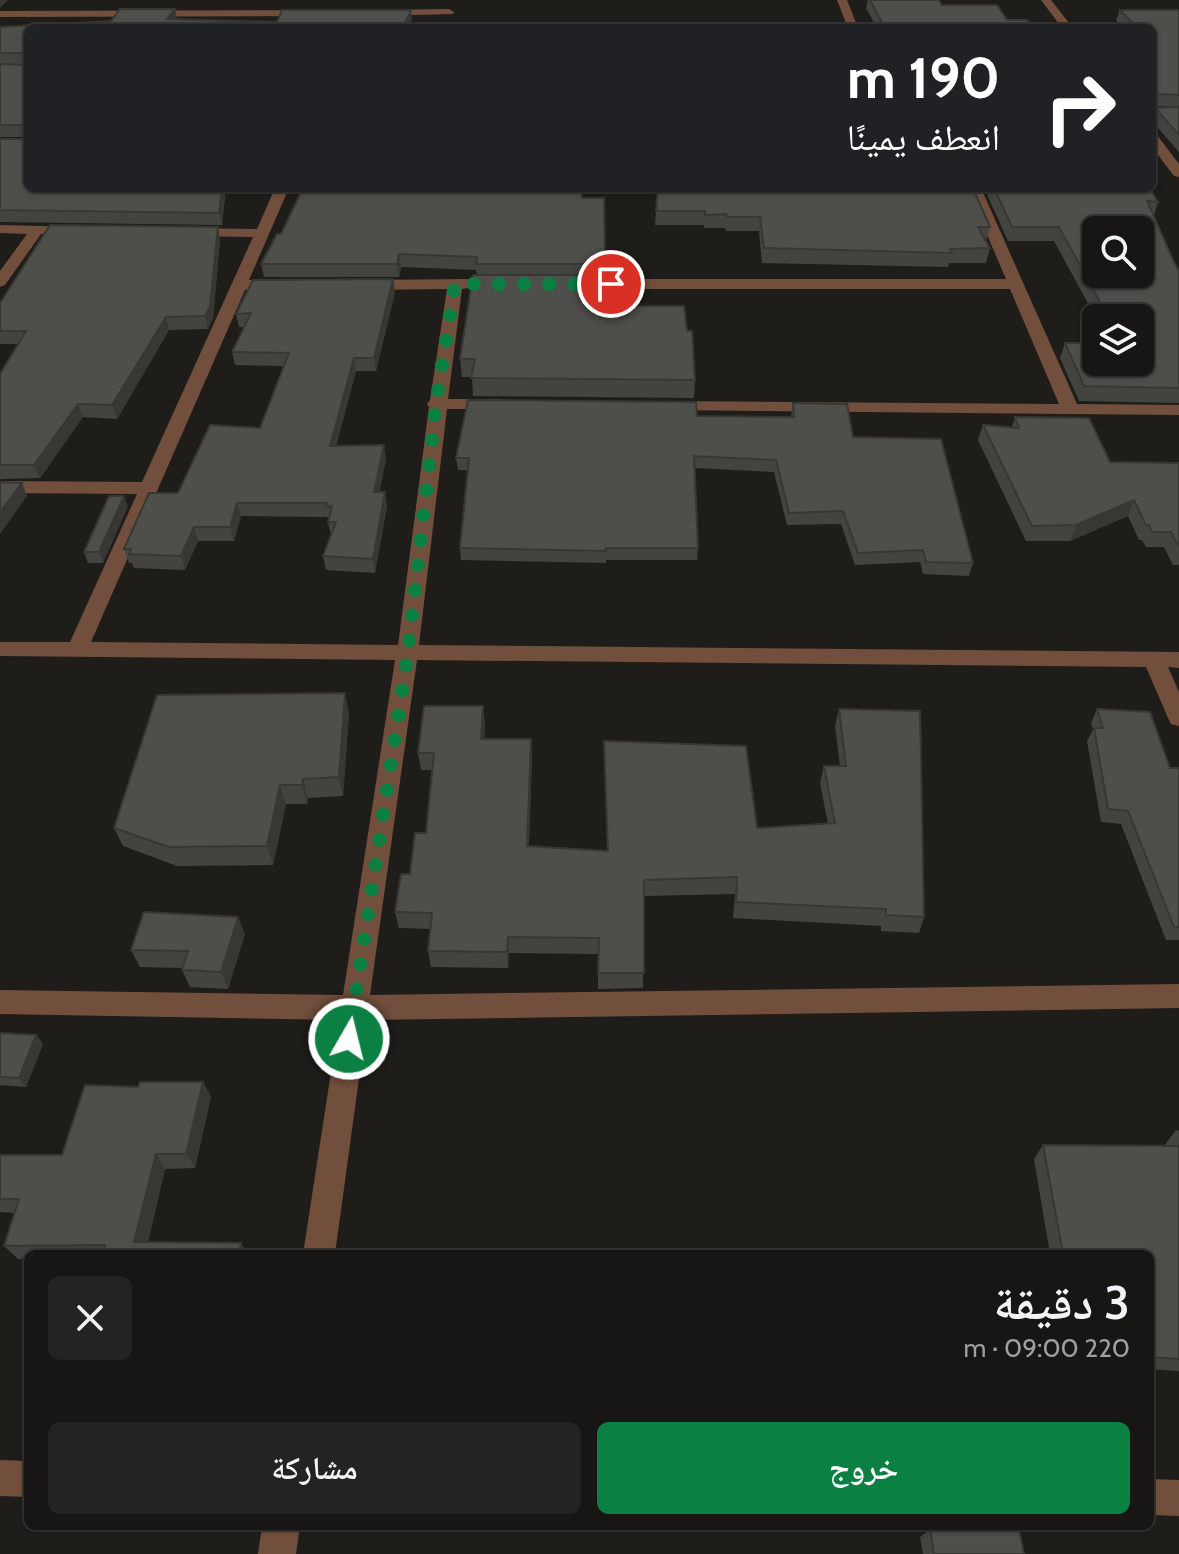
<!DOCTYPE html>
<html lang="ar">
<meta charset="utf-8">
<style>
:root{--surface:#171614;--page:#242322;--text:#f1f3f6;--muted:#9e9fa0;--line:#363534;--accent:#0b8043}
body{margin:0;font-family:Cabin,"Noto Naskh Arabic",sans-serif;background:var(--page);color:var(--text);direction:rtl;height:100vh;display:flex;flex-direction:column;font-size:30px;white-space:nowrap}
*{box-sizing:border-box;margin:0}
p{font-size:26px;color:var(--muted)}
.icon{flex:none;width:44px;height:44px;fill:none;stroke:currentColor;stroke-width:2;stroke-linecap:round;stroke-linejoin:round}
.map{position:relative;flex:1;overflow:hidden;direction:ltr}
.sheet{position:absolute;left:24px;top:1250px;width:1130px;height:280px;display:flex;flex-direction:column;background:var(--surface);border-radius:12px;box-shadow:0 2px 6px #0004,0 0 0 2px var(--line);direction:rtl}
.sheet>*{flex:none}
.hud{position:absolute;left:24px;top:24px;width:1132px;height:168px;border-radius:12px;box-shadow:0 2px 6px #0004,0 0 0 2px var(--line);direction:rtl;background:#202124;color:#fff;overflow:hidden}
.controls{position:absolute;left:1082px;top:216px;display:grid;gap:16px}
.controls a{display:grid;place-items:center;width:72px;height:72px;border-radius:12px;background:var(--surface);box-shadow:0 2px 6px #0004,0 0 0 2px var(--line);font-size:40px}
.pin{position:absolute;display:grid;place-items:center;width:68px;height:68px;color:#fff;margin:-34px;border:4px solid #fff;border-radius:50%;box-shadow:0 2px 8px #0007}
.me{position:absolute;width:88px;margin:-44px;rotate:8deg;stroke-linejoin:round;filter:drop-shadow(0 0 6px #0008)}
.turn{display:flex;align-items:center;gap:28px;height:168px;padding:0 24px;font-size:36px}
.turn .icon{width:104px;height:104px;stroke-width:2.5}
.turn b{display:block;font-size:56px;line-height:68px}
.round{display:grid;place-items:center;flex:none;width:84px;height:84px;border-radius:12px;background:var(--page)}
.summary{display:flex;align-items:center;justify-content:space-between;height:136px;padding:0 24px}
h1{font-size:48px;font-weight:600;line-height:60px}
.cta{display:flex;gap:16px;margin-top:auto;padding:16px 24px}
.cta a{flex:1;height:92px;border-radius:12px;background:var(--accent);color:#fff;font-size:32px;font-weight:600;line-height:92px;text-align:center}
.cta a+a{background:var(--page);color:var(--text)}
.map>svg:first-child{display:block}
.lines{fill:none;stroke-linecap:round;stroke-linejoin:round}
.minor{fill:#724f3c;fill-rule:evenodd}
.wall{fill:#434440}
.shaded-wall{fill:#373734}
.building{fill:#4e4f4a;stroke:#373734;stroke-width:2;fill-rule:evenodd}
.route{stroke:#0b8043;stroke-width:14;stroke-dasharray:0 25.2}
</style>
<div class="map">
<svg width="1179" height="1554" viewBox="0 0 1179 1554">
<rect width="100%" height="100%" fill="#1f1d1a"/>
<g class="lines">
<!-- minor -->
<g class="minor">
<path d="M 837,0 L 847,0 L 858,28 L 848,28 Z"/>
<path d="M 1041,0 L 1051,0 L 1073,28 L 1062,28 Z"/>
<path d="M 449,9 L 454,12 L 453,14 L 380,16 L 375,13 L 380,10 Z"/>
<path d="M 0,11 L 311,10 L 316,13 L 311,16 L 0,17 Z"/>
<path d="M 1152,134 L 1157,135 L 1179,164 L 1179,177 L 1174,176 L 1152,147 Z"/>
<path d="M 275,188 L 289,188 L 249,280 L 283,280 L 291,285 L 283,290 L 245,290 L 91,642 L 398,645 L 429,407 L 427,404 L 430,400 L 447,289 L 364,290 L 356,285 L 364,280 L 471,279 L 479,284 L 476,287 L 462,289 L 448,399 L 501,399 L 510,404 L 501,409 L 447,409 L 419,645 L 1179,652 L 1179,668 L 1168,667 L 1179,692 L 1179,726 L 1171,724 L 1168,718 L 1146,667 L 417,660 L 370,995 L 1179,984 L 1179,1008 L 367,1020 L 335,1254 L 303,1254 L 339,1020 L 0,1014 L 0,990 L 343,995 L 395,660 L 0,656 L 0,642 L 70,642 L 137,494 L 0,493 L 0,481 L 142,482 L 253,237 L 187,236 L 180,232 L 187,228 L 257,229 Z"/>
<path d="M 967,188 L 981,188 L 1077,404 L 1179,405 L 1179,415 L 665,410 L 656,405 L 659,401 L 1059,404 L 1010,289 L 576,289 L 568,284 L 576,279 L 1006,279 Z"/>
<path d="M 0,225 L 78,227 L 85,231 L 78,235 L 41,234 L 5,285 L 0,287 L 0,271 L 27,234 L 0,233 Z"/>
<path d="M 0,1460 L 28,1461 L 28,1497 L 0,1496 Z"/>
<path d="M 1150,1479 L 1179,1480 L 1179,1516 L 1150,1515 Z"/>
<path d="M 262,1526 L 300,1526 L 296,1554 L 258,1554 Z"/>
</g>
</g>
<!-- wall -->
<g class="wall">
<path d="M 868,0 L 939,0 L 942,5 L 1007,20 L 1033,28 L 877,28 L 866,8 Z"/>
<path d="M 1120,10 L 1179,10 L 1179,107 L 1153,106 L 1152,109 L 1152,28 L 1123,28 L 1116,20 Z"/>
<path d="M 177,19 L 277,22 L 412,20 L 28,188 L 226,188 L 222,225 L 0,222 L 0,139 L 24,139 L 25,137 L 0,137 L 0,64 L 24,65 L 25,64 L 0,64 L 0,27 Z"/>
<path d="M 1179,107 L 1179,152 L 1152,121 L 1155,108 Z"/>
<path d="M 658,188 L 990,227 L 986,241 L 990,248 L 986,263 L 949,263 L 948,267 L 762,263 L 759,231 L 726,231 L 725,228 L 704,228 L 704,225 L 655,225 Z"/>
<path d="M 984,188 L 1149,188 L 1158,202 L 1154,215 L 1174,262 L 1179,271 L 1179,403 L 1079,401 L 1060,358 L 1065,343 L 1096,343 L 1091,333 L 1096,319 L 1096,362 L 1140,318 L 1096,318 L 1054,241 L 1008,241 Z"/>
<path d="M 582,198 L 604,198 L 605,295 L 687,331 L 695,380 L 694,398 L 473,396 L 472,377 L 462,377 L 460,359 L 477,275 L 476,270 L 401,267 L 399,277 L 264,277 L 261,264 L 281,234 Z"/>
<path d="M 218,227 L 220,240 L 213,318 L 208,329 L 169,330 L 117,419 L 83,417 L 40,478 L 0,479 L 0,374 L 18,344 L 0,344 L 0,303 Z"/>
<path d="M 393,279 L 395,292 L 376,371 L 356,371 L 336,446 L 386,459 L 379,492 L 385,492 L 387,506 L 375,573 L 326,570 L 323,556 L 331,535 L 328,522 L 328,517 L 241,516 L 234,541 L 198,541 L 185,570 L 134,568 L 132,563 L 129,563 L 124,549 L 178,493 L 260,428 L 284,366 L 235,365 L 232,352 L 244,327 L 239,327 L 236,314 Z"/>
<path d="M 793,403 L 853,437 L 973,563 L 969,576 L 923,574 L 920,562 L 855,565 L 841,524 L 787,525 L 774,472 L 695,468 L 698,548 L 697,560 L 606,560 L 606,563 L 461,560 L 460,548 L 468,470 L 458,470 L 456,458 L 697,416 L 791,417 Z"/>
<path d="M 1015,417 L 1110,462 L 1179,463 L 1179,565 L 1173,565 L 1164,547 L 1146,547 L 1142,540 L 1139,540 L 1128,516 L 1070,541 L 1026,541 L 978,440 L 983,425 L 1012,427 Z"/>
<path d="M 128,506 L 103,563 L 88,563 L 84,552 Z"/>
<path d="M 839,709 L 924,917 L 919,933 L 881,931 L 881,926 L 733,918 L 735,894 L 644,896 L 643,988 L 598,989 L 598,954 L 509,953 L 508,968 L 431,967 L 428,951 L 430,929 L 399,928 L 395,912 L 426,833 L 432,770 L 421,770 L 418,753 L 485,723 L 484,739 L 531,739 L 532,756 L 529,846 L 607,851 L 604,741 L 757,828 L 828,824 L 820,783 L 824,766 L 840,766 L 835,726 Z"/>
<path d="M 1097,709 L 1170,768 L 1179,768 L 1179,940 L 1166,940 L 1121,824 L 1101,822 L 1087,741 L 1093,730 L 1091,723 Z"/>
<path d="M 349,713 L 343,796 L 308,798 L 307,804 L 286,804 L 273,865 L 177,866 L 123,846 L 114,828 Z"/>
<path d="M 245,934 L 228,989 L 190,987 L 182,970 L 182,968 L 140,967 L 131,950 Z"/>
<path d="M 0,1033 L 36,1035 L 43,1044 L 26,1087 L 0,1085 Z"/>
<path d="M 203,1082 L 211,1097 L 195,1168 L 165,1169 L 148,1242 L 248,1254 L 28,1254 L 28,1259 L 18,1259 L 4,1246 L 15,1213 L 0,1212 L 0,1155 L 62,1155 L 138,1087 Z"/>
<path d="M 1176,1130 L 1179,1131 L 1179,1371 L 1150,1369 L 1150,1254 L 1050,1254 L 1034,1159 L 1043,1145 L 1164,1146 Z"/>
<path d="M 930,1529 L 1024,1554 L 923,1554 L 920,1537 Z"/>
</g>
<!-- shaded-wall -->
<g class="shaded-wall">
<path d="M 0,0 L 8,0 L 0,8 Z"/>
<path d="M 175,9 L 177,19 L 167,19 Z"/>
<path d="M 411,10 L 412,20 L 409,28 L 403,28 Z"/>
<path d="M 222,188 L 226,188 L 222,225 L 219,213 Z"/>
<path d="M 218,227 L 220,240 L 213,318 L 208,329 L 205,316 Z"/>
<path d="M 399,254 L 401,267 L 399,277 L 397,264 Z"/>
<path d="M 393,279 L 395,292 L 376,371 L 374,358 Z"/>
<path d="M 166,317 L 169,330 L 117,419 L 112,405 Z"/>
<path d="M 354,358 L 356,371 L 332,460 L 330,446 Z"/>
<path d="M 78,404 L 83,417 L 40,478 L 34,465 Z"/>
<path d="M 384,445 L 386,459 L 377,506 L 374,492 Z"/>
<path d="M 22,483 L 27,496 L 0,534 L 0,512 Z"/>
<path d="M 385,492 L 387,506 L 375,573 L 373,559 Z"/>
<path d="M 124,496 L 128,506 L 103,563 L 99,552 Z"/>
<path d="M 1134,500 L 1128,516 L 1070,541 L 1076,525 Z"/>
<path d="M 237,503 L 241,516 L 234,541 L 230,527 Z"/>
<path d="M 194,527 L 198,541 L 185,570 L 181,556 Z"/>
<path d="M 345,693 L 349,713 L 343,796 L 339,777 Z"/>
<path d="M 483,706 L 485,723 L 483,756 L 481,739 Z"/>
<path d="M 531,739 L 532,756 L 528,863 L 527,846 Z"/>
<path d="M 303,779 L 308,798 L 307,804 L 302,785 Z"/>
<path d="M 280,785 L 286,804 L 273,865 L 267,846 Z"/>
<path d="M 238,917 L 245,934 L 228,989 L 221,972 Z"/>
<path d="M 508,937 L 509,953 L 508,968 L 507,952 Z"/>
<path d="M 36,1035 L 43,1044 L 26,1087 L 19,1078 Z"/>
<path d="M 203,1082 L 211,1097 L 195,1168 L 186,1154 Z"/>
<path d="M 156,1154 L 165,1169 L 145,1254 L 134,1242 Z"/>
<path d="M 241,1243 L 248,1254 L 239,1254 Z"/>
</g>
<!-- building -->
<g class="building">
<path d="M 870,0 L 939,0 L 942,5 L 997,5 L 1007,20 L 1027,20 L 1033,28 L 885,28 Z"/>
<path d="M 120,9 L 175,9 L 167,19 L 277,22 L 282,10 L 411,10 L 403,28 L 28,28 L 28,188 L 222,188 L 219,213 L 0,210 L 0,139 L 24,139 L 27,128 L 24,125 L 0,125 L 0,64 L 24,65 L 28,56 L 25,53 L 0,53 L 0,27 L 111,21 Z"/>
<path d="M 1120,10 L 1179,10 L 1179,95 L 1156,94 L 1153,106 L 1152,104 L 1152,63 L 1156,63 L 1152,59 L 1152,28 L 1137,28 Z"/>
<path d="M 1179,107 L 1179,135 L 1155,108 Z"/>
<path d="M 303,188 L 581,188 L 582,198 L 604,198 L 605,264 L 476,264 L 477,257 L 399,254 L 397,264 L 261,264 L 277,234 L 281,234 Z"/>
<path d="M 658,188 L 973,188 L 990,227 L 978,227 L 990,248 L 950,249 L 952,253 L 764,248 L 760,217 L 727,217 L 726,214 L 705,215 L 705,211 L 656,211 Z"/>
<path d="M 994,188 L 1149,188 L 1158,202 L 1147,201 L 1174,262 L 1179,271 L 1179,388 L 1084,386 L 1065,343 L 1096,343 L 1096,362 L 1140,362 L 1140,318 L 1109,318 L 1059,227 L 1012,227 ZM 1096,230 L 1140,230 L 1140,274 L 1096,274 Z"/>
<path d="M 50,225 L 218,227 L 210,306 L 205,316 L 166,317 L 112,405 L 78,404 L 34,465 L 0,465 L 0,374 L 26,331 L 0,331 L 0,303 Z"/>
<path d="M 473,275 L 605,275 L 605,295 L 629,295 L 631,306 L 684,306 L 687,331 L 692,331 L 695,380 L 471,378 L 475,359 L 460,359 Z"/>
<path d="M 393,279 L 374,358 L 354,358 L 330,446 L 384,445 L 374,492 L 385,492 L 373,559 L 323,556 L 336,522 L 328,522 L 332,506 L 326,507 L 327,503 L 237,503 L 230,527 L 194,527 L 181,556 L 129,554 L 131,549 L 124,549 L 149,493 L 178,493 L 210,425 L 260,428 L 289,353 L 232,352 L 251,313 L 236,314 L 253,280 Z"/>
<path d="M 468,400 L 696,402 L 697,416 L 794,417 L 793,403 L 847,404 L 853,437 L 941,439 L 973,563 L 926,562 L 923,550 L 858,553 L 843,511 L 789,513 L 776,460 L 694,456 L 698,548 L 606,548 L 606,551 L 460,548 L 469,458 L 456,458 Z"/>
<path d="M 1015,417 L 1089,418 L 1110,462 L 1179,463 L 1179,547 L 1171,532 L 1152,532 L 1149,525 L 1146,525 L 1134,500 L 1076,525 L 1032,526 L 983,425 L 1019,428 Z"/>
<path d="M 0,482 L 22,483 L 0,512 Z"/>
<path d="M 109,496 L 124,496 L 99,552 L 84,552 Z"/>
<path d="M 345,693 L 339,777 L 303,779 L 302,785 L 280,785 L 267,846 L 169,847 L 114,828 L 157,695 Z"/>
<path d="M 424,706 L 483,706 L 481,739 L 531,739 L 527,846 L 608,851 L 604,741 L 746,746 L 757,828 L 835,823 L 824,766 L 846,766 L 839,709 L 920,711 L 924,917 L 886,915 L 886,909 L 736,902 L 737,877 L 644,880 L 644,973 L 598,973 L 599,938 L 508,937 L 507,952 L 428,951 L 432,913 L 395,912 L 401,874 L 410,874 L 415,833 L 426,833 L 434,753 L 418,753 Z"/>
<path d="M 1097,709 L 1150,712 L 1170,768 L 1179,768 L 1179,927 L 1174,927 L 1128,811 L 1108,809 L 1094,728 L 1103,728 Z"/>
<path d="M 144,912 L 238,917 L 221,972 L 182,970 L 188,951 L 131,950 Z"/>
<path d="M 0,1033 L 36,1035 L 19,1078 L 0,1077 Z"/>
<path d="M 140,1082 L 203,1082 L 186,1154 L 156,1154 L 134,1242 L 241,1243 L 239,1254 L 103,1254 L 105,1245 L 4,1246 L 19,1199 L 0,1199 L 0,1155 L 62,1155 L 85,1085 L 138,1087 Z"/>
<path d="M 1043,1145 L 1179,1146 L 1179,1359 L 1150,1357 L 1150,1254 L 1063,1254 Z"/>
<path d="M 930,1529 L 1019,1529 L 1024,1554 L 934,1554 Z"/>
</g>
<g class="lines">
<!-- route -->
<path class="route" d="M 349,1039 L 408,652 L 436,404 L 455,284 L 611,284"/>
</g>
</svg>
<div class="controls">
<a><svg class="icon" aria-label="search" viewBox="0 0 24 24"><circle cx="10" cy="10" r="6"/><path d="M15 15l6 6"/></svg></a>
<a><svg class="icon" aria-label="layers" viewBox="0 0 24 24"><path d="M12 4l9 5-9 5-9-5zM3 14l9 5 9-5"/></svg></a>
</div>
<div class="pin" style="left:611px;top:284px;background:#d93025"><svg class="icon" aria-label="arrive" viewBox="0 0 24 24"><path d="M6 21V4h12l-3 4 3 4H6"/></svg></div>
<svg class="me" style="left:349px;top:1039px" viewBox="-20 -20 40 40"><circle r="17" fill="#0b8043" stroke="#fff" stroke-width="3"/><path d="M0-11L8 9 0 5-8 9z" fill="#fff"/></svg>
<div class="hud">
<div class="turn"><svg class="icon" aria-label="right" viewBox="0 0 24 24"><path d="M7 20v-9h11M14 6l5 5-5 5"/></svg><div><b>190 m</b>انعطف يمينًا</div></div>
</div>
<section class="sheet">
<div class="summary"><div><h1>3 دقيقة</h1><p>220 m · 09:00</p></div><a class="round"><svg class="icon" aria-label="close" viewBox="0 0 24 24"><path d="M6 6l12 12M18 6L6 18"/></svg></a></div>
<div class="cta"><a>خروج</a><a>مشاركة</a></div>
</section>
</div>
